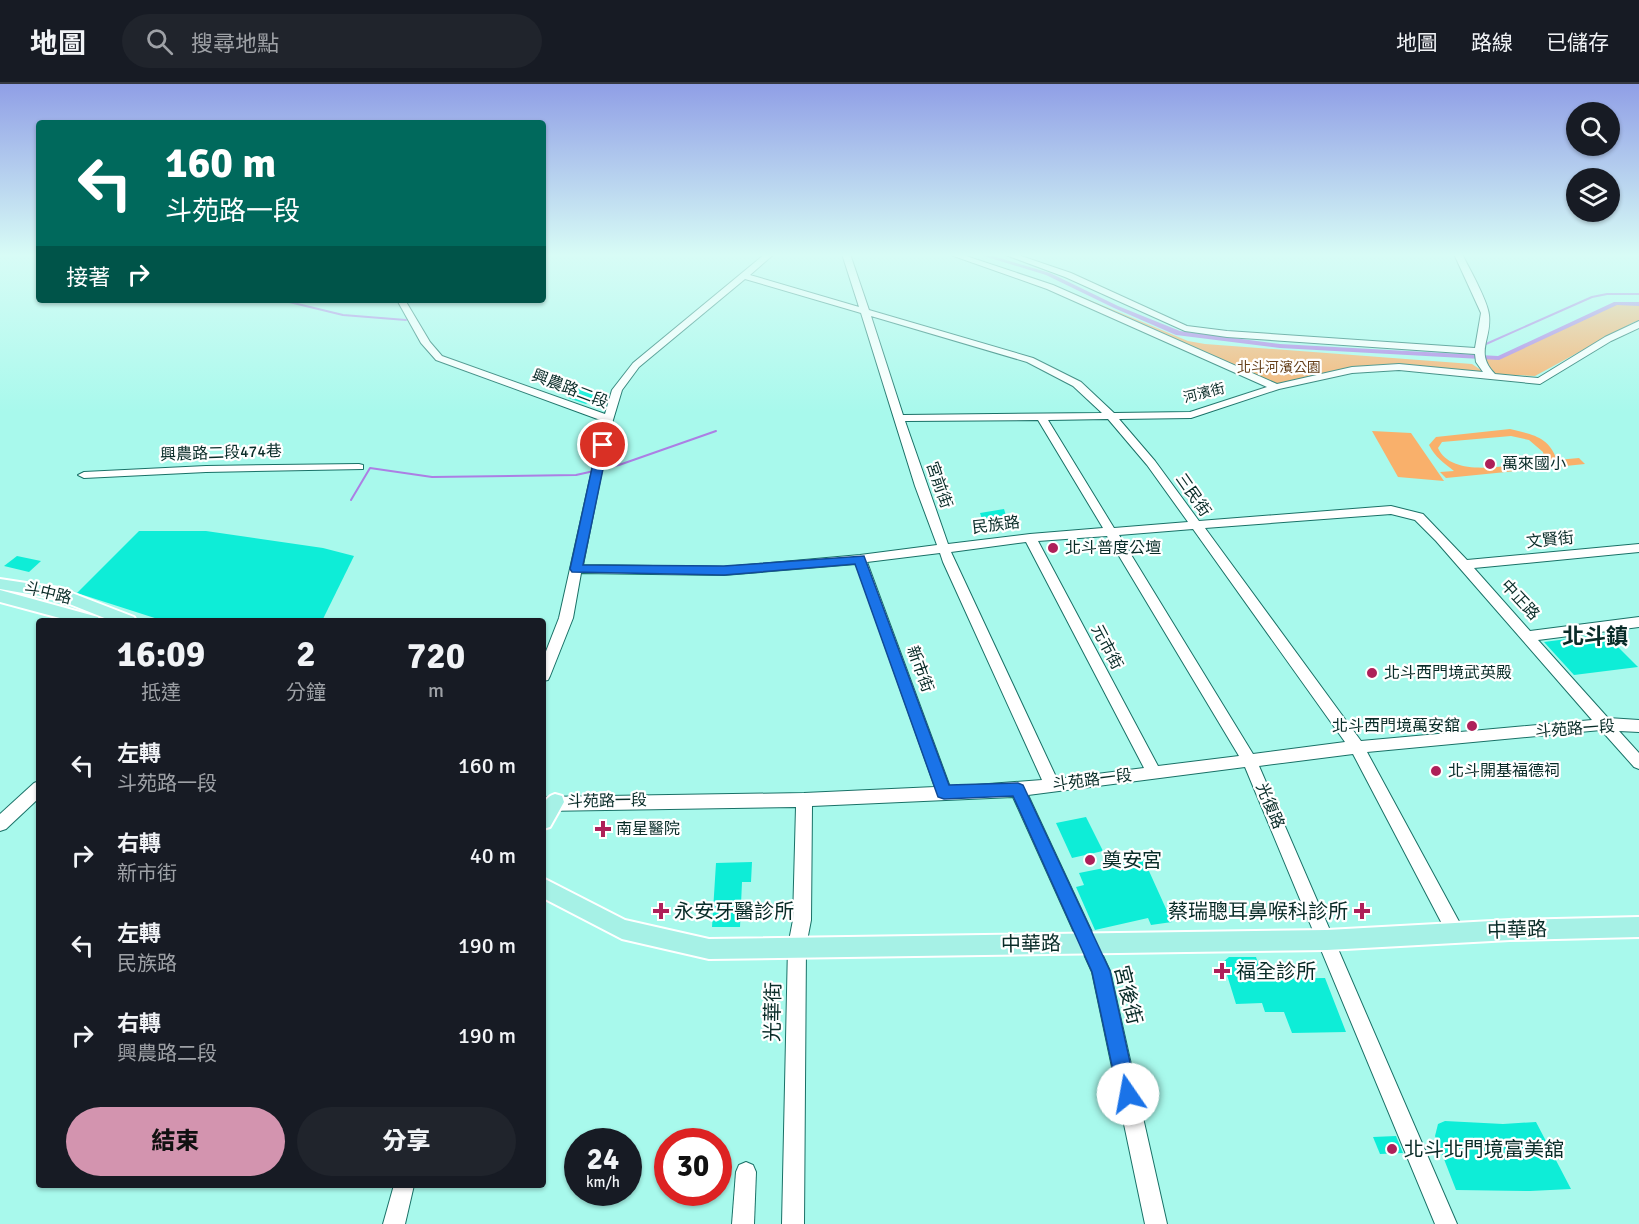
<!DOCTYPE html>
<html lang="zh-TW">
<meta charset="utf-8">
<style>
:root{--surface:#171b24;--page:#20242c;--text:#f1f3f6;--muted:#9ea1a6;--line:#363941;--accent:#d394af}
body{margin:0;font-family:Signika,"Noto Sans TC",sans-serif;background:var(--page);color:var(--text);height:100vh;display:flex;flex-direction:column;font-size:22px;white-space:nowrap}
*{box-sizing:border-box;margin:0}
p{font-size:20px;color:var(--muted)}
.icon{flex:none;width:33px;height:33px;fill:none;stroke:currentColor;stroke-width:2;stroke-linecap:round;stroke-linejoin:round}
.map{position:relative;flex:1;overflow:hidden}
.drawer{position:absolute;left:36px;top:534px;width:510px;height:570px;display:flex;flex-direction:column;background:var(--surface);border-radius:6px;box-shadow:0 2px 4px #0004}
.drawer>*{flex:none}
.banner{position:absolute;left:36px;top:36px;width:510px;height:183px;border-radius:6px;box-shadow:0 2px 4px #0004;background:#00695c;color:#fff;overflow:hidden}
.tools{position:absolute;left:1566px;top:18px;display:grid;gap:12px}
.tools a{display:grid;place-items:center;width:54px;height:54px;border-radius:50%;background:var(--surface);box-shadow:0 2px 4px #0004;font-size:30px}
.speed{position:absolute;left:564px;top:1044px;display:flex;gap:12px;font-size:30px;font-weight:700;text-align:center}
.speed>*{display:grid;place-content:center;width:78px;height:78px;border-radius:50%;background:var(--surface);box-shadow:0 2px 4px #0004;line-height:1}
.speed small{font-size:15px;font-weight:400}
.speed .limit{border:9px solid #d22;background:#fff;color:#111}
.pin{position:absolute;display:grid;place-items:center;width:51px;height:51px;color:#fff;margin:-26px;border:3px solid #fff;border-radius:50%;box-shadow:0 2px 6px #0007}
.me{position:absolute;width:66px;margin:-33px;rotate:348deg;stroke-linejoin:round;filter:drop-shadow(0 0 4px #0008)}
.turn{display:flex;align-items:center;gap:21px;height:126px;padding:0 30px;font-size:27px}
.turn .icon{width:78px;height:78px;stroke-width:2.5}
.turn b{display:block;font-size:42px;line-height:51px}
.then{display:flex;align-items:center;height:57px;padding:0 30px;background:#0003;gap:12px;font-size:22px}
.eta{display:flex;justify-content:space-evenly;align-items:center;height:102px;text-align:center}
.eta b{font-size:36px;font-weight:800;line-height:42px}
.cta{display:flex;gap:12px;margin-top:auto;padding:12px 30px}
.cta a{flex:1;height:69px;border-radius:36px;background:var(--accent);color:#111;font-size:24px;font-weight:800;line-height:69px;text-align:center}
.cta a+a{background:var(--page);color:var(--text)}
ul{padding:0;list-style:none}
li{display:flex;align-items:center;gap:18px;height:90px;padding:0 30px}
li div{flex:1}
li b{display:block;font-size:22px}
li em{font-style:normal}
header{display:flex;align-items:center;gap:36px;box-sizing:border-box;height:84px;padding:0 30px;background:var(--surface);border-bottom:2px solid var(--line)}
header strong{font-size:28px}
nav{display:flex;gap:33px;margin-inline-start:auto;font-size:21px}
.search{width:420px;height:54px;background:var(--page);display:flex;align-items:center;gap:15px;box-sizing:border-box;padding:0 21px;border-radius:33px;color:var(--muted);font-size:22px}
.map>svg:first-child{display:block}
.green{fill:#f9b06b;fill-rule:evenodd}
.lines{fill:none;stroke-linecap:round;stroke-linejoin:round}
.stream{stroke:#ac7fe4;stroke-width:2}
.canal{fill:#ac7fe4;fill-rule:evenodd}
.building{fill:#0eedd7}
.minor-casing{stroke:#197167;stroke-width:2}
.major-casing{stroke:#fff;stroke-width:4}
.minor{fill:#fff;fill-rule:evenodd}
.major{fill:#a6f1e6;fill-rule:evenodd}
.route{fill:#1a73e8;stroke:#114b97;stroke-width:1.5}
.poi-dot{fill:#ae2059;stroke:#fff;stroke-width:2}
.labels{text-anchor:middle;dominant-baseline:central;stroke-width:4.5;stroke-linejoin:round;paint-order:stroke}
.far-park-label{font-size:14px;fill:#67421d;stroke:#fff}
.far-street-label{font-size:14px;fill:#092c28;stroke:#fff}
.street-label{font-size:16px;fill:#092c28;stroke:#fff}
.poi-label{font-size:16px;fill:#092c28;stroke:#fff;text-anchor:start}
.near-poi-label{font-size:20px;fill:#092c28;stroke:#fff;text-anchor:start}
.near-street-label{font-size:20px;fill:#092c28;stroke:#fff}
.district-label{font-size:22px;font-weight:bold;fill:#092c28;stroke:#fff}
</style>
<header>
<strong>地圖</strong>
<div class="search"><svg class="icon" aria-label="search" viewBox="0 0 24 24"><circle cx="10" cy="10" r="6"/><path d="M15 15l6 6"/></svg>搜尋地點</div>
<nav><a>地圖</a><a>路線</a><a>已儲存</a></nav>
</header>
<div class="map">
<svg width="1639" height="1140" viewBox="0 0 1639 1140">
<rect width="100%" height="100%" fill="#a8f9ec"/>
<!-- green -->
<g class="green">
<path d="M 1068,207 L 1188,257 L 1205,260 L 1472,280 L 1487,290 L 1400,281 L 1278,301 L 1065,209 Z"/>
<path d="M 1616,219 L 1639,220 L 1639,237 L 1634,238 L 1535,292 L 1491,290 L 1479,272 L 1499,273 L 1514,268 Z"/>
<path d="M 1510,345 C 1533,351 1548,352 1557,376 L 1579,374 L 1585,380 L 1446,394 L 1440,388 L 1454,387 C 1444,379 1435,373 1429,361 L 1436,353 ZM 1511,352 L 1529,356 L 1543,368 L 1544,374 L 1540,377 C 1514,380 1452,396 1438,364 L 1442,358 Z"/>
<path d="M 1372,347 L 1411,349 L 1444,397 L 1398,393 Z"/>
</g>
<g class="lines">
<!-- stream -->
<g class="stream">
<path d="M 281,216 L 343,231 L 406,236"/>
<path d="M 1486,260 L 1592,213 L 1607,210 L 1639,210"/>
<path d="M 600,385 L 619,381 L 716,347"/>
<path d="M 351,416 L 370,384 L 432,393 L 576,391 L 594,387"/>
</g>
<!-- canal -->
<path class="canal" d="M 977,170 L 986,170 L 1050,189 L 1118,222 L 1180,247 L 1280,260 L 1498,272 L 1614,218 L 1639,218 L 1639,222 L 1617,221 L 1499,276 L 1280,264 L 1176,251 L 1114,224 L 1046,191 Z"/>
</g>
<!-- building -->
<g class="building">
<path d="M 582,303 L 600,309 L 586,320 L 568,314 Z"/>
<path d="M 1004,425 L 1007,435 L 983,438 L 980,429 Z"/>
<path d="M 139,447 L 206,447 L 323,464 L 354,472 L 322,537 L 164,537 L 77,509 Z"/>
<path d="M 17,472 L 41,477 L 29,488 L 4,482 Z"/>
<path d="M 1605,550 L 1638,583 L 1574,591 L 1544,558 Z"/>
<path d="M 1086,733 L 1103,767 L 1072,774 L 1056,739 Z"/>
<path d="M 1144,776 L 1172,838 L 1151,841 L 1148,834 L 1095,846 L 1076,803 L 1084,801 L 1079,789 Z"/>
<path d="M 752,778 L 751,798 L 742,798 L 740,843 L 712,843 L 716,779 Z"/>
<path d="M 1229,873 L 1256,873 L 1263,895 L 1325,894 L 1346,948 L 1292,949 L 1284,928 L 1265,928 L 1262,919 L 1236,920 L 1223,878 Z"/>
<path d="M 1445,1037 L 1503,1040 L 1536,1038 L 1571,1105 L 1530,1107 L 1456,1106 L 1435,1052 L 1438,1040 Z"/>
<path d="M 1396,1052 L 1403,1069 L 1380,1070 L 1373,1053 Z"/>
</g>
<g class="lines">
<!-- minor casing -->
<g class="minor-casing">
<g id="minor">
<path d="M 765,170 L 774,170 L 750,191 L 859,223 L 842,170 L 850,170 L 869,226 L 1033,274 L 1081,298 L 1114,329 L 1190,328 L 1267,303 L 1047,205 L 948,170 L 960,170 L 1053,201 L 1277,300 L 1352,283 L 1399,280 L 1483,288 L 1476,278 L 1475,270 L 1227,253 L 1185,247 L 1065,193 L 1003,170 L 1015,170 L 1071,189 L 1187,242 L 1227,247 L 1475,264 L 1481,229 L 1454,170 L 1462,170 C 1469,184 1488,217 1489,231 C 1492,255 1474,269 1495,290 L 1538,294 L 1605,253 L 1639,237 L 1639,244 L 1611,257 L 1540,300 L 1399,286 L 1352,289 L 1279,305 L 1191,334 L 1119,335 L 1155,377 L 1199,437 L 1391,422 L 1423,430 L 1467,476 L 1639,460 L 1639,468 L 1474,484 L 1530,547 L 1639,533 L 1639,543 L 1538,556 L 1608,634 L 1639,636 L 1639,648 L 1619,647 L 1639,669 L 1639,685 L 1634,683 L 1601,646 L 1367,668 L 1462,843 L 1465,849 L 1462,855 L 1456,857 L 1450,855 L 1353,670 L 1259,682 L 1457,1140 L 1435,1140 L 1245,683 L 1028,711 L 1110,887 L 1167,1140 L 1145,1140 L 1092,888 L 1013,713 L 812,722 L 811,836 L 806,862 L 804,1140 L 782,1140 L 788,862 L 793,836 L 796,723 L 543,727 L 543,713 L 804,709 L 935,703 L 856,480 L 724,491 L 581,489 L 573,534 L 550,592 L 548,596 L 543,597 L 543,575 L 559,534 L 603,337 L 436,276 L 421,259 L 397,216 L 405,216 L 430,258 L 442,272 L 605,330 L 612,306 L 633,279 ZM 745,195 L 861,229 L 915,402 L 937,461 L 860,471 L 724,483 L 583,481 L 610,346 L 622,306 L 639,283 ZM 871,232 L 1027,278 L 1073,302 L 1102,329 L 903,331 ZM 1108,335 L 1147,381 L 1188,438 L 1114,444 L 1048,336 ZM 1038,336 L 1103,444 L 1030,450 L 948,460 L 905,337 ZM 1391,430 L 1415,436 L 1436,457 L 1592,636 L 1361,657 L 1205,444 ZM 1193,445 L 1345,658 L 1253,670 L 1119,451 ZM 1107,452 L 1239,672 L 1158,682 L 1038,457 ZM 1026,458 L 1144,684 L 1057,695 L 951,468 ZM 940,469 L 943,478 L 1042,696 L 950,703 L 867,478 Z"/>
<path d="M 359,380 L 363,381 L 363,385 L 206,388 L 84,394 L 78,391 L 84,388 L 206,382 Z"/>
<path d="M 39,697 L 39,714 L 6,745 L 0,747 L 0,730 L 34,699 Z"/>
<path d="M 746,1078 L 753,1081 L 756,1088 L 754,1140 L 732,1140 L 736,1088 L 739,1081 Z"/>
<path d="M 394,1101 L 414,1101 L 405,1140 L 383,1140 Z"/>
</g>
</g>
<!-- major casing -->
<g class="major-casing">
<g id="major">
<path d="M 0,495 L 59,504 L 134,533 L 136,537 L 112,537 L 57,515 L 0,505 Z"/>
<path d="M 0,506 L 98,533 L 100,537 L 71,537 L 0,518 Z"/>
<path d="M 555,710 L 562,712 L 564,718 L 550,743 L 543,745 C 543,731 539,715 555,710 Z"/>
<path d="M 543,794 L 625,836 L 709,855 L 1327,846 L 1510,836 L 1639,833 L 1639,853 L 1510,856 L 1327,866 L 709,875 L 622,855 L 543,814 Z"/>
</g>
</g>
<!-- minor -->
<use href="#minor" class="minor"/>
<!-- major -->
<use href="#major" class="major"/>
</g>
<!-- sky -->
<linearGradient id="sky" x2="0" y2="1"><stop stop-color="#909fe6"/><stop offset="0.52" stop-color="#d8fcf6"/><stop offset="1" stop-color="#d8fcf6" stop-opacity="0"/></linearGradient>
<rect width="1639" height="329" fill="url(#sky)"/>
<!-- route -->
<path class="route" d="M 603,358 L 608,361 L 583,481 L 724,482 L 864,472 L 949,701 L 1018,699 L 1023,701 L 1110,887 L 1137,1010 L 1134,1017 L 1128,1020 L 1121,1017 L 1118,1010 L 1092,888 L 1013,712 L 944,715 L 938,713 L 855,480 L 724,491 L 572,488 L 570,485 L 597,361 Z"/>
<!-- markers -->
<g class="poi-dot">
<circle cx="1490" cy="380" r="6"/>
<circle cx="1053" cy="464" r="6"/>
<circle cx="1372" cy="589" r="6"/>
<circle cx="1472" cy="642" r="6"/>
<circle cx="1436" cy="687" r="6"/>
<path d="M600 736h6v6h6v6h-6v6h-6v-6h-6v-6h6z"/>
<circle cx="1090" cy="776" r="6"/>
<path d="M658 818h6v6h6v6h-6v6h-6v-6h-6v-6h6z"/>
<path d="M1359 818h6v6h6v6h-6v6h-6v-6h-6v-6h6z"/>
<path d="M1219 878h6v6h6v6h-6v6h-6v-6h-6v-6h6z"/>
<circle cx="1392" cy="1065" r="6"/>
</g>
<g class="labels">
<!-- far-park labels -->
<g class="far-park-label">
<text x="1279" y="283">北斗河濱公園</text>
</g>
<!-- far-street labels -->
<g class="far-street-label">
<text transform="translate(1204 309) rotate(-14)">河濱街</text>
</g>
<!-- street labels -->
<g class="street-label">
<text transform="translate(570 305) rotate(21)">興農路二段</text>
<text transform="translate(221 369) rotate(-2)">興農路二段474巷</text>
<text transform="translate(939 401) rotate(71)">宮前街</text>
<text transform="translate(1193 411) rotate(55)">三民街</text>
<text transform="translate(996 441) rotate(-7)">民族路</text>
<text transform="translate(1550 456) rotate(-6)">文賢街</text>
<text transform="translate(48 509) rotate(14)">斗中路</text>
<text transform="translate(1520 516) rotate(47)">中正路</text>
<text transform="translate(1107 563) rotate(62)">元市街</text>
<text transform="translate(920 585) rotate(70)">新市街</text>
<text transform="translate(1575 645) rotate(-4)">斗苑路一段</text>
<text transform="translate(1092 696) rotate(-7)">斗苑路一段</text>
<text transform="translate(607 717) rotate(-1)">斗苑路一段</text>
<text transform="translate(1270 722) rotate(67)">光復路</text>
</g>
<!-- poi labels -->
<g class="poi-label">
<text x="1502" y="380">萬來國小</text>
<text x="1065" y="464">北斗普度公壇</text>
<text x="1384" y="589">北斗西門境武英殿</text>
<text x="1460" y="642" text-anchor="end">北斗西門境萬安舘</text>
<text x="1448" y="687">北斗開基福德祠</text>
<text x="616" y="745">南星醫院</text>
</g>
<!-- near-poi labels -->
<g class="near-poi-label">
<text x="1102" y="776">奠安宮</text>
<text x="674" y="827">永安牙醫診所</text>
<text x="1348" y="827" text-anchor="end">蔡瑞聰耳鼻喉科診所</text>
<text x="1236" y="887">福全診所</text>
<text x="1404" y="1065">北斗北門境富美舘</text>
</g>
<!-- near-street labels -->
<g class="near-street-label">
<text transform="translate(1517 846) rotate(-2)">中華路</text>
<text transform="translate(1031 860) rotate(-1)">中華路</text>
<text transform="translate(1128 911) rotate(76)">宮後街</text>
<text transform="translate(773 928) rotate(-89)">光華街</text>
</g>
<!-- district labels -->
<g class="district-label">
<text x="1595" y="552">北斗鎮</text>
</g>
</g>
</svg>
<div class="tools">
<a><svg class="icon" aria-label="search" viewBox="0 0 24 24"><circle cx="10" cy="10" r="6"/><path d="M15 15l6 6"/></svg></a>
<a><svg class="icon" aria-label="layers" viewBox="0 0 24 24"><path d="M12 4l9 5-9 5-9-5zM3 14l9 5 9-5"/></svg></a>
</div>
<div class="speed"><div>24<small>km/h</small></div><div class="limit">30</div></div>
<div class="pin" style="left:603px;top:361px;background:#d93025"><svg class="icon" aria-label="arrive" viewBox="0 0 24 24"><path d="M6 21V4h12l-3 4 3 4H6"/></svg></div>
<svg class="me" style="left:1128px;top:1010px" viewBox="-20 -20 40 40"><circle r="19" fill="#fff"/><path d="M0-13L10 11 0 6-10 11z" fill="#1a73e8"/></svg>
<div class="banner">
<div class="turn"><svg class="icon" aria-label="left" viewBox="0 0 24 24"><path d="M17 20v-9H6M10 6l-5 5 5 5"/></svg><div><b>160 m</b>斗苑路一段</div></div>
<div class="then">接著<svg class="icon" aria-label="right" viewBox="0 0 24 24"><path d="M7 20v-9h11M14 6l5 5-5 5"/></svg></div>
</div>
<section class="drawer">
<div class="eta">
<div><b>16:09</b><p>抵達</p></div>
<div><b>2</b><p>分鐘</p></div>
<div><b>720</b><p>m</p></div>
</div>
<ul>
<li><svg class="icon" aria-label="left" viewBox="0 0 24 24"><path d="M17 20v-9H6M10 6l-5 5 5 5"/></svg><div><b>左轉</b><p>斗苑路一段</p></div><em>160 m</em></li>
<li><svg class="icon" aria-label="right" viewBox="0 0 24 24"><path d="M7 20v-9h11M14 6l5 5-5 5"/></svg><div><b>右轉</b><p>新市街</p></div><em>40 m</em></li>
<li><svg class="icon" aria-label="left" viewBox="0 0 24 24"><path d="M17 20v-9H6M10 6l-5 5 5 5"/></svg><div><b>左轉</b><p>民族路</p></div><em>190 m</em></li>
<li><svg class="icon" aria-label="right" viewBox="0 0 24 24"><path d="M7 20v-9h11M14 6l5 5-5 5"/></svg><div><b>右轉</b><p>興農路二段</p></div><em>190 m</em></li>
</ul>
<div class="cta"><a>結束</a><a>分享</a></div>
</section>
</div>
